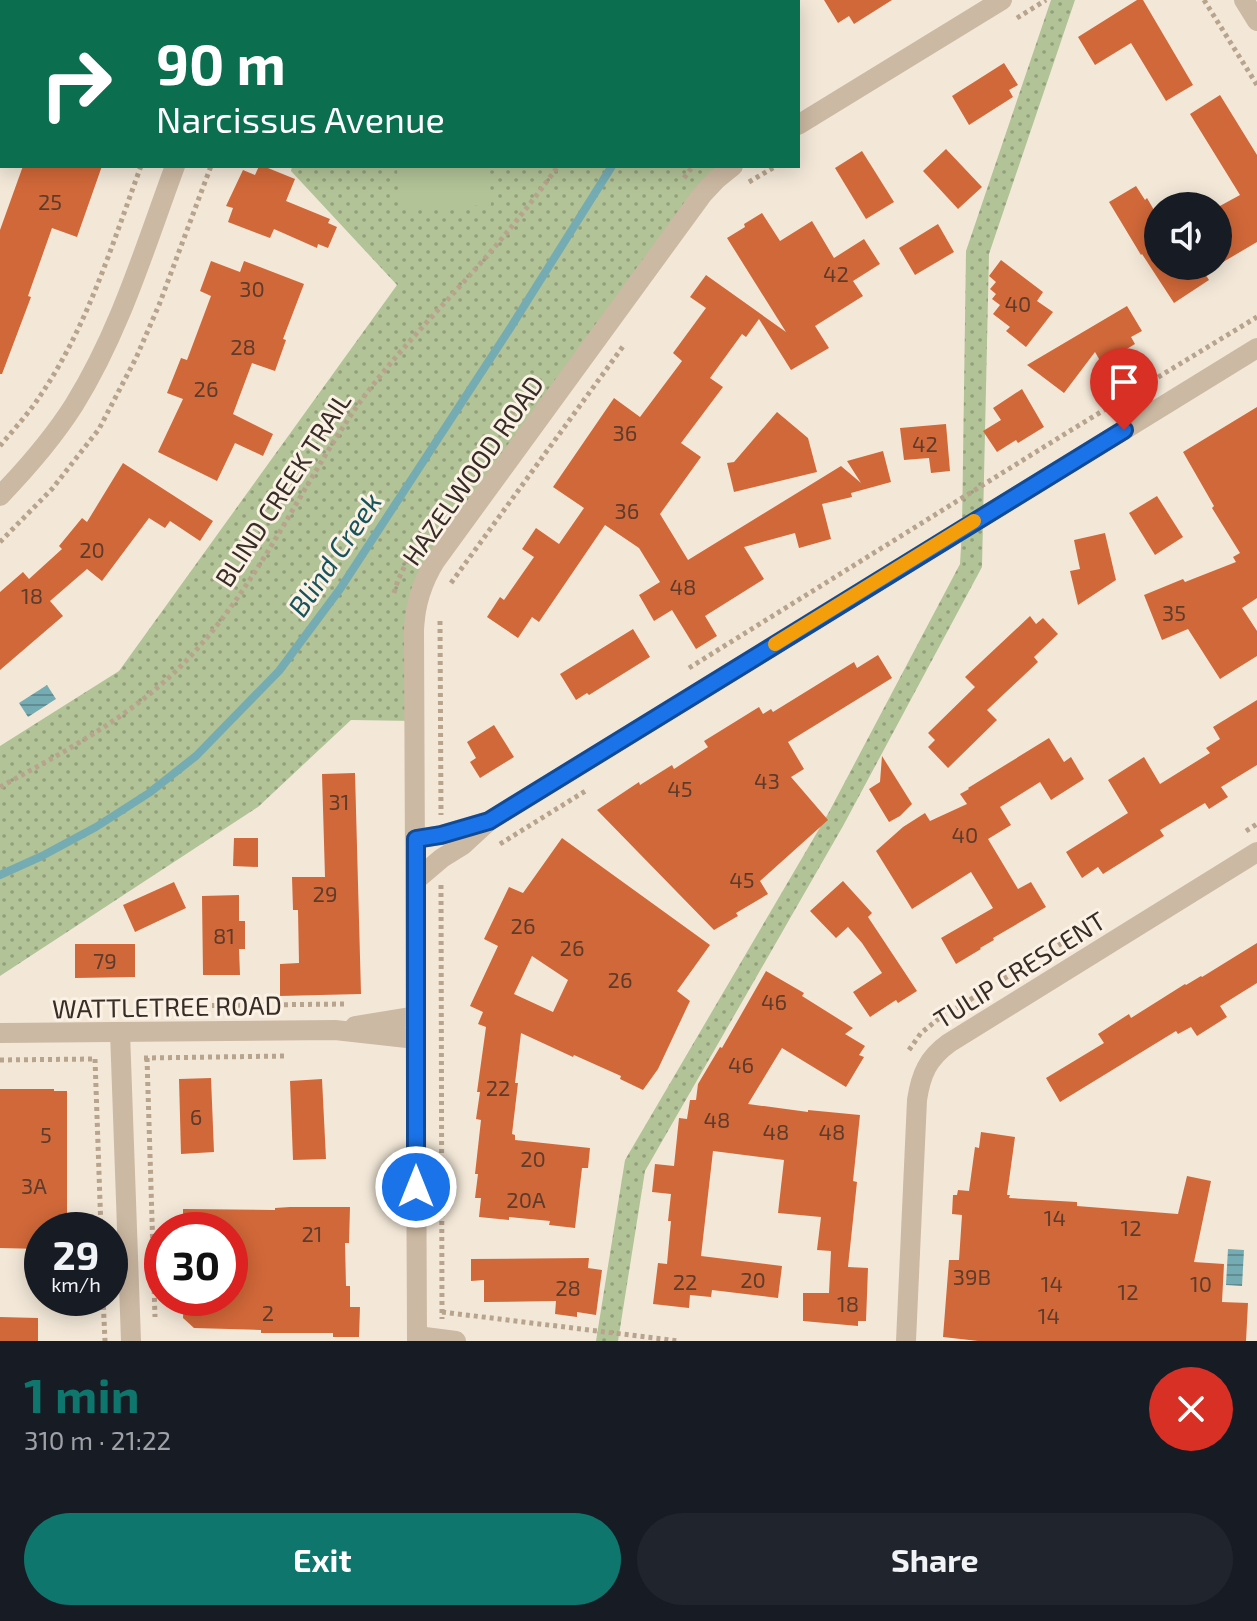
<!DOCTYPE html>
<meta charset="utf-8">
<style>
:root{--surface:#171b24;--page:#20242c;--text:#f1f3f6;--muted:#9ea1a6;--accent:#0f766e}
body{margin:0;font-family:"Exo 2",sans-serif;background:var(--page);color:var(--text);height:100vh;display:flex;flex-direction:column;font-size:30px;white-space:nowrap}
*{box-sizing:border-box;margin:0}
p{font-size:26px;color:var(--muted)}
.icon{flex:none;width:44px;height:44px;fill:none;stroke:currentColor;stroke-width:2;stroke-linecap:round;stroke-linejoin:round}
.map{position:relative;height:1341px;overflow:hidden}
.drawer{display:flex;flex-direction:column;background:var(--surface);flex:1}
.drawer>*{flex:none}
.hud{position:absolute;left:0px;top:0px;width:800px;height:168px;box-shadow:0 4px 20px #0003;background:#0b6e4f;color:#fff;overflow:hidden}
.tools{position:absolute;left:1144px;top:192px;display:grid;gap:16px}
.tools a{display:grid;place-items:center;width:88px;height:88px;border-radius:50%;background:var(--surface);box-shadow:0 4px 20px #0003;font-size:40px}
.speed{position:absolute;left:24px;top:1212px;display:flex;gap:16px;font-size:40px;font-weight:700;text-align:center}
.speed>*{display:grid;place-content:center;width:104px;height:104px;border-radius:50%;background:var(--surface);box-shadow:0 4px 20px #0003;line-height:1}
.speed small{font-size:20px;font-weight:400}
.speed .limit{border:12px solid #d22;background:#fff;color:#111}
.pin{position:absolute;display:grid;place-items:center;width:68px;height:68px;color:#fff;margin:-82px -34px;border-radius:50% 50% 50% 0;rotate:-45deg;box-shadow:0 0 8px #0007}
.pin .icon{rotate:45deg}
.me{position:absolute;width:88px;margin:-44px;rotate:0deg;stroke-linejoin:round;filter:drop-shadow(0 0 6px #0008)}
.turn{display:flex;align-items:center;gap:28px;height:168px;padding:0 24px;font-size:36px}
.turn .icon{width:104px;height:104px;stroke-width:2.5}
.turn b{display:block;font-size:56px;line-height:68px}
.round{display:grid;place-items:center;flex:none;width:84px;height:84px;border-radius:42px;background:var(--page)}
.summary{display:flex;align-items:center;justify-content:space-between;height:136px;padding:0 24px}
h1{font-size:48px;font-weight:700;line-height:60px;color:var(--accent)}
.cta{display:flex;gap:16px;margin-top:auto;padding:16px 24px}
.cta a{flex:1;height:92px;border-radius:48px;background:var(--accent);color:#fff;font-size:32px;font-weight:700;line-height:92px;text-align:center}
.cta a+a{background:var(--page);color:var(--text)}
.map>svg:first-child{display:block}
.park{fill:url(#park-dots)}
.pitch{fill:#b2c397}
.water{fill:url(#water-rules)}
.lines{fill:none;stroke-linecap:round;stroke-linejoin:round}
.stream{stroke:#75acb3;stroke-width:8}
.building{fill:#d16839;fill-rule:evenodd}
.path{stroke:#b8a38d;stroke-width:5;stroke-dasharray:4 4;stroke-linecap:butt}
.street{stroke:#ccb9a3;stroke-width:20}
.route-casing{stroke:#114b97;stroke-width:20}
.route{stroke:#1a73e8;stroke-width:14}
.slow{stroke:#f59e0b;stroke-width:14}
.labels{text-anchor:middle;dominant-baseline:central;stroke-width:6;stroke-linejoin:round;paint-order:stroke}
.number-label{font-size:22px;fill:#5e3b2b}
.street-label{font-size:26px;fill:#372c26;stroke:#fbf2e5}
.water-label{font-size:28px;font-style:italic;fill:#18535c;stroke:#fbf2e5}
</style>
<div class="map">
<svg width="1257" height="1341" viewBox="0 0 1257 1341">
<defs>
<pattern id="park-dots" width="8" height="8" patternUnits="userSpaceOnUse" patternTransform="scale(2)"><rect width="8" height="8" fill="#b2c397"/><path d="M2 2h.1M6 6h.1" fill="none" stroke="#929f7b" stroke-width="1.8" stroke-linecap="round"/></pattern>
<pattern id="water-rules" width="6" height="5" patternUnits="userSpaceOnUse" patternTransform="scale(2)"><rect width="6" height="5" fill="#75acb3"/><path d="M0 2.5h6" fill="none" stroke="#618c91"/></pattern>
</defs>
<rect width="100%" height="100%" fill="#f3e8d8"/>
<!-- park -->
<g class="park">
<path d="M 260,0 L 722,0 L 721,2 L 266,2 Z"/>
<path d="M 1051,0 L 1075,0 L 989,254 L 982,567 L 843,826 L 645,1171 L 618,1341 L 596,1341 L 625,1160 L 829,812 L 960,564 L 962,529 L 966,251 Z"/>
<path d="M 292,166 L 733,166 L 429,571 L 415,721 L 351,720 L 258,807 L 0,976 L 0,746 L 119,671 L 397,285 L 291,171 Z"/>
</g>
<!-- pitch -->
<path class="pitch" d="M 397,166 L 489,166 L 491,205 L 399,209 Z"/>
<!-- water -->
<g class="water">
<path d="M 47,685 L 56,699 L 28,717 L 19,703 Z"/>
<path d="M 1228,1249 L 1244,1250 L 1242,1286 L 1226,1285 Z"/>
</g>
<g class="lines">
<!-- stream -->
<g class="stream">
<path d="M 688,2 L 689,0"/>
<path d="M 0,875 L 42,856 L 96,827 L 149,793 L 196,756 L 279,671 L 340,589 L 509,330 L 612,166"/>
</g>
</g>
<!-- building -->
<g class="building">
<path d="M 824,0 L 892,0 L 854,24 L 849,16 L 838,23 Z"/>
<path d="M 1137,0 L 1143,0 L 1193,85 L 1166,101 L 1131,43 L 1095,65 L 1078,37 Z"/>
<path d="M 1004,63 L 1018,85 L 1009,90 L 1013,97 L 969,125 L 952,96 Z"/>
<path d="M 1220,95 L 1257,155 L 1257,242 L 1218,265 L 1218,207 L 1240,195 L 1190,114 Z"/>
<path d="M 946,149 L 982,187 L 958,209 L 923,171 Z"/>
<path d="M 862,151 L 894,202 L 866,219 L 835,168 Z"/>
<path d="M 23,166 L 102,166 L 77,237 L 52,228 L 28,296 L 31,297 L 2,374 L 0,374 L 0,230 Z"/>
<path d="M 259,166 L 263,166 L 295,179 L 286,201 L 330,219 L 328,223 L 337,227 L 328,248 L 318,244 L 317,248 L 274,229 L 270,238 L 228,222 L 233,208 L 226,206 L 243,170 L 255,175 Z"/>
<path d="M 1136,186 L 1145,200 L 1147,198 L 1158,217 L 1158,266 L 1200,266 L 1209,280 L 1174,303 L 1142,254 L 1141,255 L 1109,202 Z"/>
<path d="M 762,213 L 780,241 L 812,221 L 834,258 L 864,239 L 880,264 L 853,281 L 863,296 L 815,326 L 829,348 L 791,370 L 759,319 L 746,337 L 742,334 L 710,378 L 723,387 L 681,443 L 701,457 L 660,514 L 688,560 L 841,466 L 861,483 L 847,461 L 883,451 L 891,482 L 851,493 L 852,497 L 822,504 L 831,539 L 799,548 L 795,533 L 744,547 L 764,579 L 705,616 L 717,636 L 696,649 L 672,610 L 654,621 L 639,595 L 660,582 L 639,548 L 605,525 L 539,622 L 532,617 L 518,638 L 487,617 L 500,597 L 504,600 L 534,557 L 522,549 L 536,528 L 559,544 L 584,508 L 553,487 L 614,398 L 640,417 L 682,361 L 673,353 L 706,308 L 690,297 L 706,275 L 786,332 L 727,238 L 745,227 L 744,224 Z"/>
<path d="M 938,224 L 954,252 L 915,275 L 899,248 Z"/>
<path d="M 1001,260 L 1043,292 L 1037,301 L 1053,312 L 1026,347 L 1006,331 L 1010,327 L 993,314 L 1000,305 L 992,299 L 996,294 L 990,289 L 996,282 L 989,276 Z"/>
<path d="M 211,261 L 240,272 L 244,261 L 304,284 L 283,339 L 286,340 L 275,371 L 252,363 L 233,414 L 273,434 L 263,456 L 235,443 L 217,481 L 158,452 L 183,399 L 167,393 L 181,358 L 187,360 L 211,296 L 200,291 Z"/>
<path d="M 1127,306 L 1142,331 L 1131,337 L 1135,344 L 1120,353 L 1125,360 L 1106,371 L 1095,352 L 1064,393 L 1027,365 Z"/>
<path d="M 1022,389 L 1044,427 L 1018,443 L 1016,440 L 997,452 L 983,431 L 1001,420 L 993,408 Z"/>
<path d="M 1257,407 L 1257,598 L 1242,608 L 1257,631 L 1257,656 L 1220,679 L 1188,629 L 1162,640 L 1144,595 L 1183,579 L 1185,582 L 1236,562 L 1233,557 L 1240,553 L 1212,508 L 1214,506 L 1183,452 Z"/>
<path d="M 777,412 L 808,438 L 817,472 L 734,492 L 727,463 L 734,462 Z"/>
<path d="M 946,424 L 950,471 L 931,473 L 929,458 L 904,460 L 900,428 Z"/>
<path d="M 123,463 L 213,521 L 200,541 L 170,521 L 165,528 L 149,518 L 102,581 L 87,569 L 50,601 L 63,616 L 0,670 L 0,592 L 23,572 L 29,579 L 62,549 L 59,546 L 82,518 L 87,522 Z"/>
<path d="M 1157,496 L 1183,537 L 1155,555 L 1129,513 Z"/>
<path d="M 1105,533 L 1116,580 L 1078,605 L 1070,571 L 1080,569 L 1074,540 Z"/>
<path d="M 1030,616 L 1036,624 L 1043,618 L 1058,634 L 1034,657 L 1038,662 L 987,710 L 997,720 L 948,768 L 928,747 L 935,740 L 928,733 L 975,687 L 965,677 Z"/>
<path d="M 633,629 L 650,657 L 589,695 L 587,693 L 576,700 L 560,674 Z"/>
<path d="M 878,655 L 892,678 L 788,742 L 804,769 L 791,777 L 828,820 L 760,881 L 768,894 L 736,913 L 738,916 L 714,930 L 597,810 L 639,782 L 640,785 L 672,765 L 674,769 L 708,747 L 704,741 L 759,707 L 763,714 L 771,709 L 773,712 L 854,662 L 857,668 Z"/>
<path d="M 1257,700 L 1257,765 L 1221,787 L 1228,797 L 1209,809 L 1205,803 L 1160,830 L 1164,836 L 1103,874 L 1098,867 L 1082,878 L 1066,852 L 1128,813 L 1108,780 L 1144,757 L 1160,784 L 1210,753 L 1206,748 L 1220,739 L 1213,727 Z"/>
<path d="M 494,725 L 514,757 L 480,778 L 470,762 L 476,758 L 467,742 Z"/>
<path d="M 1049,738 L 1064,762 L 1071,757 L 1084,779 L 1051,800 L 1040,782 L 1000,807 L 1011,825 L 988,839 L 1018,889 L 1031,882 L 1046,907 L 993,938 L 994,940 L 980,948 L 981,949 L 956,964 L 941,938 L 993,908 L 971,872 L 912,909 L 876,851 L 903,827 L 925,813 L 930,821 L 967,804 L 960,794 L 969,789 L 968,788 Z"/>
<path d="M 882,756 L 912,804 L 900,816 L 889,822 L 869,789 L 880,782 Z"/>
<path d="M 355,773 L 361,994 L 280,996 L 280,964 L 299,963 L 298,910 L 293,910 L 292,877 L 325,877 L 322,774 Z"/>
<path d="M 234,838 L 258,838 L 258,867 L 233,866 Z"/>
<path d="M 562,838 L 710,945 L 677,991 L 690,1001 L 689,1003 L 658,1069 L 643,1090 L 620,1079 L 621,1076 L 574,1055 L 573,1057 L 521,1033 L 515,1083 L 518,1083 L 512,1134 L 515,1135 L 515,1140 L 590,1148 L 588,1168 L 582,1168 L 575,1228 L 549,1225 L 550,1221 L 509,1217 L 509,1220 L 479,1217 L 481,1198 L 475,1198 L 478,1174 L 475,1174 L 481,1120 L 476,1119 L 480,1092 L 477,1092 L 486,1027 L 478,1024 L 483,1012 L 470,1006 L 498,946 L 484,939 L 509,887 L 523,893 ZM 532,956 L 568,980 L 553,1012 L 514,994 Z"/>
<path d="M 843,881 L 872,913 L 868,917 L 917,991 L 898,1003 L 896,1000 L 870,1017 L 853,992 L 882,973 L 862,943 L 848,927 L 836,938 L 810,911 Z"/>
<path d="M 174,882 L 186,908 L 135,932 L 123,905 Z"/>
<path d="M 239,895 L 239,921 L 245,921 L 245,949 L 239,949 L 240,975 L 203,975 L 202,896 Z"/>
<path d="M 1257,943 L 1257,983 L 1220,1006 L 1227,1017 L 1197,1036 L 1191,1027 L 1178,1034 L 1176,1031 L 1060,1102 L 1046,1078 L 1104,1043 L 1098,1034 L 1129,1014 L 1131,1018 L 1185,984 L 1186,985 L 1201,976 L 1202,977 Z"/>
<path d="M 75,944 L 135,944 L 135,977 L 75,978 Z"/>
<path d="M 766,971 L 804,993 L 802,996 L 853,1028 L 845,1034 L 865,1046 L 859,1055 L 864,1057 L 846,1087 L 782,1048 L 748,1104 L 808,1112 L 808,1110 L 860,1115 L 853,1181 L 857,1182 L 848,1267 L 868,1268 L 866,1321 L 858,1321 L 858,1326 L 803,1321 L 803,1293 L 829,1293 L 831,1251 L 817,1250 L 821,1217 L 778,1213 L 784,1160 L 713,1151 L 701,1256 L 782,1266 L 778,1298 L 712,1290 L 711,1297 L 690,1295 L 689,1308 L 653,1304 L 658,1263 L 667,1264 L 671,1221 L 668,1221 L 671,1194 L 652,1192 L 655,1164 L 674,1166 L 679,1118 L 687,1119 L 690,1100 L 696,1100 L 698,1084 L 720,1047 L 722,1048 Z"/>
<path d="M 211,1078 L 214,1152 L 181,1154 L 179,1079 Z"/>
<path d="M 322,1079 L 326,1159 L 293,1160 L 290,1081 Z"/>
<path d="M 0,1089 L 54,1089 L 54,1091 L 67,1091 L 67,1230 L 42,1230 L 42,1249 L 0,1248 Z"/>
<path d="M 981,1132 L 1015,1137 L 1007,1195 L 1010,1195 L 1009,1198 L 1077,1202 L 1077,1206 L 1178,1214 L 1187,1176 L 1211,1181 L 1194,1262 L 1224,1264 L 1222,1302 L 1248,1303 L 1246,1341 L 978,1341 L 943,1337 L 949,1260 L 959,1260 L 962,1215 L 952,1214 L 953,1195 L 957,1195 L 958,1190 L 969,1191 L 975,1147 L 979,1148 Z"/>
<path d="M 290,1207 L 350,1207 L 349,1243 L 345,1243 L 346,1286 L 350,1286 L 350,1307 L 360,1307 L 359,1337 L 333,1337 L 333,1333 L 261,1333 L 261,1330 L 194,1328 L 183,1318 L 184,1298 L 230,1298 L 230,1230 L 183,1230 L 183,1209 L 275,1210 L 275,1208 Z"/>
<path d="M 589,1258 L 588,1268 L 602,1270 L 596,1315 L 577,1312 L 577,1317 L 555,1314 L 556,1301 L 484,1302 L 484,1280 L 471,1281 L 471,1259 Z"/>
<path d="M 0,1317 L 38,1318 L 38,1341 L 0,1341 Z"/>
</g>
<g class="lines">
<!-- path -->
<g class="path">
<path d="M 1204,0 L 1257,85"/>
<path d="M 201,2 L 202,0"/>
<path d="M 271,2 L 272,0"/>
<path d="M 633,2 L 633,0"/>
<path d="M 1017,18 L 1046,0"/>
<path d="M 684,178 L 693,166"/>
<path d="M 749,182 L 776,166"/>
<path d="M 498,433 L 525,396"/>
<path d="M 0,446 C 14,429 30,412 42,393 C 88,325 113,242 141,166"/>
<path d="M 0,542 L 52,489 L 99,429 L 136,358 L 159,305 L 211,166"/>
<path d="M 451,583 L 624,345"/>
<path d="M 394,593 L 398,580 L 410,555"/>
<path d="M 440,621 L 441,815"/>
<path d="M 689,668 L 1068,432 L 1257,317"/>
<path d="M 0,787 C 66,751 132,716 185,662 C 258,587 300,487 360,402 C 398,350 445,304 487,256 C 512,227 536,197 558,166"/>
<path d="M 1246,831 L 1257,824"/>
<path d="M 500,844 L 587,790"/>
<path d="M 441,885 L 442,1319"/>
<path d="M 164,1006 L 346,1004"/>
<path d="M 909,1050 L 921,1033 L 937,1020 L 1067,940"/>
<path d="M 144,1058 L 286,1056"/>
<path d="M 147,1058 L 155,1317"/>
<path d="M 95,1059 L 101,1230"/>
<path d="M 0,1060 L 95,1059"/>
<path d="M 103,1298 L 105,1341"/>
<path d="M 442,1312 L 679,1341"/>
</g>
<!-- street -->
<g class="street">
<path d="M 1244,0 L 1257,21"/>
<path d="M 237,2 L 237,0"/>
<path d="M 798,125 L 1002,0"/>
<path d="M 0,496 C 27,468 53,438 74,405 C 120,331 145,247 175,166"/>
<path d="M 416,839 L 441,835 L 485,822"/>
<path d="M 416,880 L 442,858 L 463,845 L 489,821 L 1257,348"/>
<path d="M 355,1026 L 416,1016"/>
<path d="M 120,1032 L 131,1341"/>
<path d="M 0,1033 L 335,1030 L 416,1039"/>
<path d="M 417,1336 L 456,1341"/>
<path d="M 417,1341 L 414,630 C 415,604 422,582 436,560 L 702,195 L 717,179 L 733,166"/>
<path d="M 906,1341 L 917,1100 C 921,1074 928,1058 949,1043 L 1257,852"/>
</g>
</g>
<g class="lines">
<!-- route casing -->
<g class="route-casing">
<path id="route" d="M 416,1187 L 416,839 L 441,835 L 489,821 L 1124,430"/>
</g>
<!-- route -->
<use href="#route" class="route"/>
<!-- slow -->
<path class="slow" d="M 775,644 L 974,521"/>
</g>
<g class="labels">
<!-- number labels -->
<g class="number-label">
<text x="50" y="201">25</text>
<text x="836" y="273">42</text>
<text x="252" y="288">30</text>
<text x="1018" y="303">40</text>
<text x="243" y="346">28</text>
<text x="206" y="388">26</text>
<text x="625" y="432">36</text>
<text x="925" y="443">42</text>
<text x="627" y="510">36</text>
<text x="92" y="549">20</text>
<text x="683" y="586">48</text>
<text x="32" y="595">18</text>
<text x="1174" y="612">35</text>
<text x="767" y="780">43</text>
<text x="680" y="788">45</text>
<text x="339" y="801">31</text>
<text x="965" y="834">40</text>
<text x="742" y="879">45</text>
<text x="325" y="893">29</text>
<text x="523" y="925">26</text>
<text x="224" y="935">81</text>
<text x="572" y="947">26</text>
<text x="105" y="960">79</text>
<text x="620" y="979">26</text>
<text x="774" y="1001">46</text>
<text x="741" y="1064">46</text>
<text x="498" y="1087">22</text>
<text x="196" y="1116">6</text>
<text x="717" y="1119">48</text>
<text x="776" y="1131">48</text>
<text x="832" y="1131">48</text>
<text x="46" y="1134">5</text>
<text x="533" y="1158">20</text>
<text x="34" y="1185">3A</text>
<text x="526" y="1199">20A</text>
<text x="1055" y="1217">14</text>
<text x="1131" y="1227">12</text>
<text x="312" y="1233">21</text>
<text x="972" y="1276">39B</text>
<text x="753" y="1279">20</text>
<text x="685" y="1281">22</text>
<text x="1052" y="1283">14</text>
<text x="1201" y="1283">10</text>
<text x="568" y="1287">28</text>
<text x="1128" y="1291">12</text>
<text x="848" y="1303">18</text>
<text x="268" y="1312">2</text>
<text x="1049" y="1315">14</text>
</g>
<!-- street labels -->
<g class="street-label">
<text transform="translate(472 470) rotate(-55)">HAZELWOOD ROAD</text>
<text transform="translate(282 489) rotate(-57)">BLIND CREEK TRAIL</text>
<text transform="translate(1019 969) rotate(-32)">TULIP CRESCENT</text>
<text transform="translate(167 1006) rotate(-1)">WATTLETREE ROAD</text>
</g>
<!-- water labels -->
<g class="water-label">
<text transform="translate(334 554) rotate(-56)">Blind Creek</text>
</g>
</g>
</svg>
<div class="tools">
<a><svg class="icon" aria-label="sound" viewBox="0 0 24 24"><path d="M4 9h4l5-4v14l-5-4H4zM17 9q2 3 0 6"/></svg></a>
</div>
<div class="speed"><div>29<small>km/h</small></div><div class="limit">30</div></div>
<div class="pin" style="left:1124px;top:430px;background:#d93025"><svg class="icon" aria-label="arrive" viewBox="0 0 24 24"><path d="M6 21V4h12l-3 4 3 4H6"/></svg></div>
<svg class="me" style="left:416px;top:1187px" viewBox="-20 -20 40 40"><circle r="17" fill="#1a73e8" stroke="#fff" stroke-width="3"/><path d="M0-11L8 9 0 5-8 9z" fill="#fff"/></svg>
<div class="hud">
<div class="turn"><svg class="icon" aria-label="right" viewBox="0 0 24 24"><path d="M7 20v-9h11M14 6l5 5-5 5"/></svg><div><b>90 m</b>Narcissus Avenue</div></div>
</div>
</div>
<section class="drawer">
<div class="summary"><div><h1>1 min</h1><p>310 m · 21:22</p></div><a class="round" style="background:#d93025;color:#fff"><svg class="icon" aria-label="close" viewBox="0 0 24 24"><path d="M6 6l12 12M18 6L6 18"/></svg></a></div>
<div class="cta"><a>Exit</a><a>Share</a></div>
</section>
